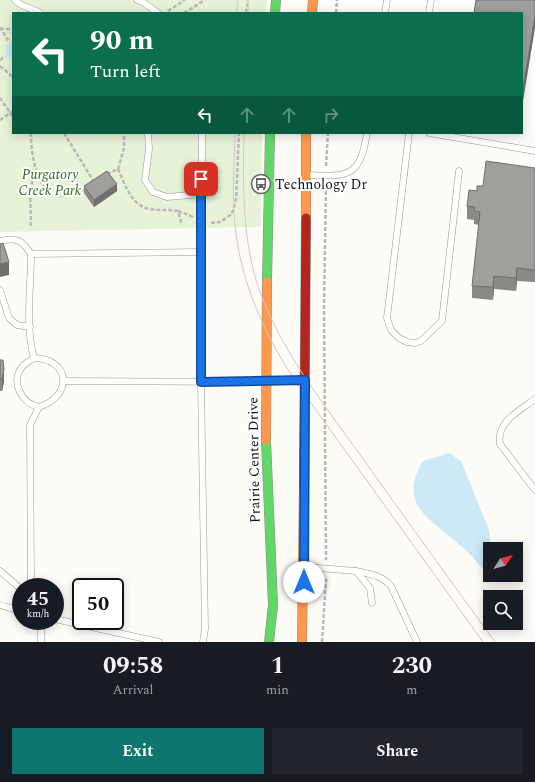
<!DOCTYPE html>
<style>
:root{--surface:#171b24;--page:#20242c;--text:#f1f3f6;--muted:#9ea1a6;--accent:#0f766e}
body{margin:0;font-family:Spectral,serif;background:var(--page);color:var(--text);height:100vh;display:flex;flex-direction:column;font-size:15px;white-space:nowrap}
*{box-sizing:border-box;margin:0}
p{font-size:13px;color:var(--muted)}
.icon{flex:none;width:22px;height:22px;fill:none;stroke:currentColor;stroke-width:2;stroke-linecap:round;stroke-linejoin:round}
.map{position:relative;height:642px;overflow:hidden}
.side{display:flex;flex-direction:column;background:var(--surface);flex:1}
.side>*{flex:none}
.guide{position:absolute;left:12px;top:12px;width:511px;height:122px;border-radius:0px;box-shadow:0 2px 10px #0003;background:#0b6e4f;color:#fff;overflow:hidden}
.needle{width:26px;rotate:55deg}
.fabs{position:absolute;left:483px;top:542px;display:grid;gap:8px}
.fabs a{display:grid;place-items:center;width:40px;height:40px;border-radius:0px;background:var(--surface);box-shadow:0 2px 10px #0003;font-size:20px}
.speed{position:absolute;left:12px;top:578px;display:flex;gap:8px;font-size:20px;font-weight:700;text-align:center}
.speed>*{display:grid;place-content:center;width:52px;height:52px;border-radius:50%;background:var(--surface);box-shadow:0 2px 10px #0003;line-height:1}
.speed small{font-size:10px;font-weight:400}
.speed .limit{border:2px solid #111;border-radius:6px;background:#fff;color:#111}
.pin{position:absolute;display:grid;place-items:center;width:34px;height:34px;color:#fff;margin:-17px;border-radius:8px;box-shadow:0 2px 6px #0006}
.me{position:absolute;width:44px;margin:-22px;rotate:0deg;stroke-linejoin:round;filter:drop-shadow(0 0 3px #0008)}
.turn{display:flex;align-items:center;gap:14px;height:84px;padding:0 12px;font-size:18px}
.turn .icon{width:52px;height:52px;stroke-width:2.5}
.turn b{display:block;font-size:28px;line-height:34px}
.lanes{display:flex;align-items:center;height:38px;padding:0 12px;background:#0003;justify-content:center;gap:20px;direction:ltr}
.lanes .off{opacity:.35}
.eta{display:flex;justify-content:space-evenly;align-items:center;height:68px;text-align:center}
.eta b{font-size:24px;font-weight:700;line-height:28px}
.button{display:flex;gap:8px;margin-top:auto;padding:8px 12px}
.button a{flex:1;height:46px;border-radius:0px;background:var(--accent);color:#fff;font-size:16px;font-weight:700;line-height:46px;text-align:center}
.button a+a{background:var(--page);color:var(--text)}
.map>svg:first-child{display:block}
.green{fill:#e7f3d7}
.water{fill:#cde8f7}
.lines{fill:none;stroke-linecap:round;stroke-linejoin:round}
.lane-casing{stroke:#979795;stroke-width:7}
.fast-casing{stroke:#8e8d8b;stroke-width:10}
.slow-casing{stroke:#8e8d8b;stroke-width:10}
.jam-casing{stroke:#8e8d8b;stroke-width:10}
.path{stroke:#b9b9b8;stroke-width:2.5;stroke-dasharray:4 2;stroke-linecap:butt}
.lane{stroke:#fffffe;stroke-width:6}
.fast{stroke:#63d668;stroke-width:9}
.slow{stroke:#ff974d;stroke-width:9}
.jam{stroke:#b3261e;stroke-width:9}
.tram{stroke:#d9c6c7;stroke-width:1}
.wall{fill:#8a8986}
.shaded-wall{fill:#716f6d}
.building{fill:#a19f9c;stroke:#716f6d}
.route-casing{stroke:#114b97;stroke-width:10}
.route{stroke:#1a73e8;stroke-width:7}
.labels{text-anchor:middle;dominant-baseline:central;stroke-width:4;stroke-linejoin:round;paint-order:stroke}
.park-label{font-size:14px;font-style:italic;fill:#2f6b1f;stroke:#fff}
.poi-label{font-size:14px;fill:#111;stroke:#fff;text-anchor:start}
.street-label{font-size:14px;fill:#111;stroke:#fff}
</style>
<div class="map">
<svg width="535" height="642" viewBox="0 0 535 642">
<rect width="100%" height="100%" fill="#fdfcf7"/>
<!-- green -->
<path class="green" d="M 0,0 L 267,0 L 266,13 L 13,13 L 13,133 L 262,133 L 261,227 L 0,232 Z"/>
<!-- water -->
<g class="water">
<path d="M 13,41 L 13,61 L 7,56 C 4,50 6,44 13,41 Z"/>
<path d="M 449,453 L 461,461 L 489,530 L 491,549 L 490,573 L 486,573 C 479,565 472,555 463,548 C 435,521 395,507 423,461 Z"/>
</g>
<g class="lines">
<!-- lane casing -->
<g class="lane-casing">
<g id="lane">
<path d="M 15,0 C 20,7 33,8 40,13"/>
<path d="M 137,0 L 143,2 L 158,13"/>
<path d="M 385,13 L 387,0"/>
<path d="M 429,13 L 431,0"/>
<path d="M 148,133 L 149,149 L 145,180 L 153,192 L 167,197 L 201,194"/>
<path d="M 202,133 L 201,382 L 205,629 L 203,642"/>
<path d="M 409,133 L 387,318 L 391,330 L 399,338 L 407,342 L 415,343 L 421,341 L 442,321 L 459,171"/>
<path d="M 429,133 L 535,151"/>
<path d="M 307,175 C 349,177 360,177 367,133"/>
<path d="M 0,241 C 17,237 22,240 31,254"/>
<path d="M 0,290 L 9,318 L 17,325 L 30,327"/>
<path d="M 34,358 C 71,359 73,396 39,407"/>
<path d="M 64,381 L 252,382 L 267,380 L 304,380"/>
<path d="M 535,399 C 519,411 496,422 500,444 L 535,490"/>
<path d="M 306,567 L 356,571 L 370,588 L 372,603"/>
<path d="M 0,571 L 21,589"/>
<path d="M 356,571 C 370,574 381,575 391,586 L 417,642"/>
<path d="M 31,587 L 30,425 L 39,407 C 22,404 10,382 22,367 C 25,363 30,361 34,358 C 25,327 31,286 31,254 L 201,252"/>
<path d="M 0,605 L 21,611"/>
<path d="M 55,619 L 159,642"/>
<path d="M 41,642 L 41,621"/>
</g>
</g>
<!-- fast casing -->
<g class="fast-casing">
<g id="fast">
<path d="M 275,13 L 276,0"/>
<path d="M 267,282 L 270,133"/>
<path d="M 266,440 L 273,605 L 269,642"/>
</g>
</g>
<!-- slow casing -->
<g class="slow-casing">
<g id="slow">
<path d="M 312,13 L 313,0"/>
<path d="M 306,218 L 306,133"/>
<path d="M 266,440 L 267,282"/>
<path d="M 302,642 L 304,486"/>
</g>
</g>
<!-- jam casing -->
<g class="jam-casing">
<path id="jam" d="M 304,486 L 306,218"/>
</g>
<!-- path -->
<g class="path">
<path d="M 168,11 L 185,0"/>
<path d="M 184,13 L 205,0"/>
<path d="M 246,13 L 248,0"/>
<path d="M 336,13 L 337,0"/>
<path d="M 0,27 L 9,42"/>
<path d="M 0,29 L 13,29"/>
<path d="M 0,60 L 5,56"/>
<path d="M 0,66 L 13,77"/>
<path d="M 0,98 L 13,117"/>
<path d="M 0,120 L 13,111"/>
<path d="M 31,133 C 31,166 42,216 86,188"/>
<path d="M 64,133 L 94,182"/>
<path d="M 326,166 L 328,133"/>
<path d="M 118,169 C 125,184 131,206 150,209 C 159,211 169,209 178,211 L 182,225"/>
<path d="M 107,174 L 118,169 L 124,148 L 124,133"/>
<path d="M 326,185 L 324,307 L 326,560"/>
<path d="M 178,211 L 193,217"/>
<path d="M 211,223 L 220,222 L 232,214 L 236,200 L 239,133"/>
<path d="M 31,226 L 30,189 L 35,173"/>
<path d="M 322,642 L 326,579"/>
</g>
<!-- lane -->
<use href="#lane" class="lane"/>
<!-- fast -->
<use href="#fast" class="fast"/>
<!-- slow -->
<use href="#slow" class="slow"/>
<!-- jam -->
<use href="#jam" class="jam"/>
<!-- tram -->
<g class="tram">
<path d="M 237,13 L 238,0"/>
<path d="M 248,13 L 248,0"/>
<path d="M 235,133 C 234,163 232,194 235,225 C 241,284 265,336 298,385 L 483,642"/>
<path d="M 244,133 C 243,183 242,232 256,280 C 277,346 321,400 361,456 C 405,518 450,580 495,642"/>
</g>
</g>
<!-- wall -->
<g class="wall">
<path d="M 535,168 L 535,282 L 517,281 L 516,291 L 494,289 L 493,300 L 472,298 L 472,286 L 479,225 L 474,224 L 474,220 L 467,219 L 467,206 L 477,191 L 483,186 Z"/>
<path d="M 84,186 L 117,191 L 94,207 L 84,193 Z"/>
<path d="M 0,360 L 4,382 L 2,391 L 0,391 Z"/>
</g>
<!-- shaded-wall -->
<g class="shaded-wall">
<path d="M 535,15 L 535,28 L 522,107 L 522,95 Z"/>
<path d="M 117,184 L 117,191 L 94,207 L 94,200 Z"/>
<path d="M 9,262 L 9,275 L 0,277 L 0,264 Z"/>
<path d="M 517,268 L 517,281 L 516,291 L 516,278 Z"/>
<path d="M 494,276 L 494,289 L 493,300 L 493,287 Z"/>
<path d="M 4,369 L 4,382 L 2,391 L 2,379 Z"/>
</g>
<!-- building -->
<g class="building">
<path d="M 476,0 L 535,0 L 535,15 L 522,95 L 522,13 L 474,13 Z"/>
<path d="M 486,161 L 535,168 L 535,270 L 517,268 L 516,278 L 494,276 L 493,287 L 472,286 L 480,212 L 474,211 L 475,207 L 467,206 L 469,190 L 477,191 L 477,186 L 483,186 Z"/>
<path d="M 107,171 L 117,184 L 94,200 L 84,186 Z"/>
<path d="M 3,243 L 9,262 L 0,264 L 0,244 Z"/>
<path d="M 0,360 L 3,360 L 4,369 L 2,379 L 0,379 Z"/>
</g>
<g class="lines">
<!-- route casing -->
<g class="route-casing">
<path id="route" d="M 201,179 L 201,382 L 305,380 L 304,582"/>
</g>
<!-- route -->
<use href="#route" class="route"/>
</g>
<!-- icons -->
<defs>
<g id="bus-ring" transform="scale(1)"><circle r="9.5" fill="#fff" stroke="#646362" stroke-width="1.5"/><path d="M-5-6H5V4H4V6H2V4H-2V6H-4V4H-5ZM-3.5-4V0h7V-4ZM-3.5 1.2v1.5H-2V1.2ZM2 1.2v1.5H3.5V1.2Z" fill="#646362"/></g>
</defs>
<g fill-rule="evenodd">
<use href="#bus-ring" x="261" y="184"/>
</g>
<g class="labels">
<!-- park labels -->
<g class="park-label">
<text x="50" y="174">Purgatory<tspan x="50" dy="16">Creek Park</tspan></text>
</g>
<!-- poi labels -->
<g class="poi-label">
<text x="275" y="184">Technology Dr</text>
</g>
<!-- street labels -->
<g class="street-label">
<text transform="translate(254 460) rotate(-91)">Prairie Center Drive</text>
</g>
</g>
</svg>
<div class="fabs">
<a><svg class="needle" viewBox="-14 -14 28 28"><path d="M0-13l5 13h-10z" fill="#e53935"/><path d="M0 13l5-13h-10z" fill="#9ea1a6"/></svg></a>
<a><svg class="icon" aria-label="search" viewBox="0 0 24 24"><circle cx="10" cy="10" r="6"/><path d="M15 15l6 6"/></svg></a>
</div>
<div class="speed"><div>45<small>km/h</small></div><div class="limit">50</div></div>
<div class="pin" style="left:201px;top:179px;background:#d93025"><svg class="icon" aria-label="arrive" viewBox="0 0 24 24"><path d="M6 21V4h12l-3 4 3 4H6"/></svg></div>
<svg class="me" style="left:304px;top:582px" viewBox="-20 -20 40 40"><circle r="19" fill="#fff"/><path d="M0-13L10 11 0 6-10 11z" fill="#1a73e8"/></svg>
<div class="guide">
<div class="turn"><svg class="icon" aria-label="left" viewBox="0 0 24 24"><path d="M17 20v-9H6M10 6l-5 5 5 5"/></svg><div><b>90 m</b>Turn left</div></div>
<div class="lanes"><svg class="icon" aria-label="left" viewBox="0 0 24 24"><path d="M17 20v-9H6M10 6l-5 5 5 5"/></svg><svg class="icon off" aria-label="ahead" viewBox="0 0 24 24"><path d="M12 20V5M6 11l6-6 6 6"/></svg><svg class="icon off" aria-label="ahead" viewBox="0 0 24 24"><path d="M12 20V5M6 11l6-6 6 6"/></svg><svg class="icon off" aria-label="right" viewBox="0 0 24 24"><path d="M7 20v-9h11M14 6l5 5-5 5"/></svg></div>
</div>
</div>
<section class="side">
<div class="eta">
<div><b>09:58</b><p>Arrival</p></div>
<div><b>1</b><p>min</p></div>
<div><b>230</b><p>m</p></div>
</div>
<div class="button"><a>Exit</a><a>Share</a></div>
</section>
